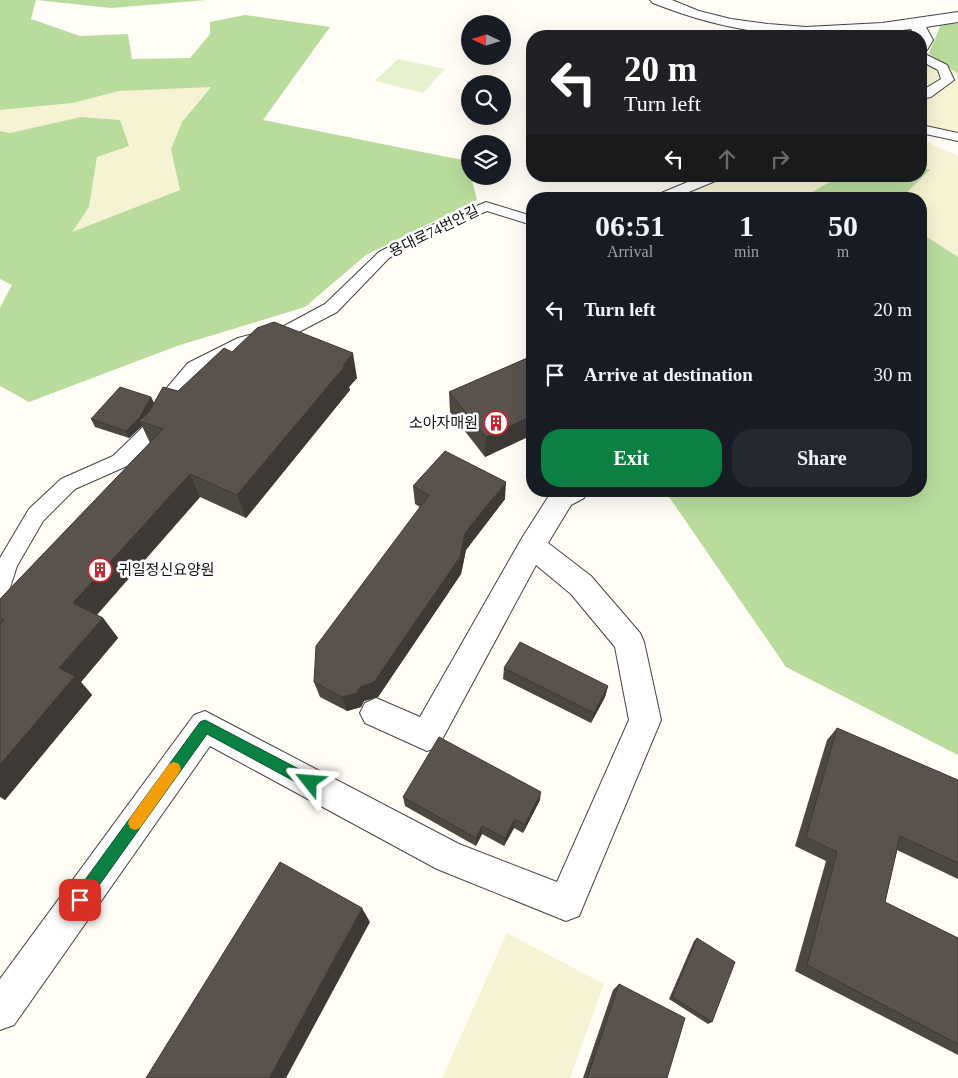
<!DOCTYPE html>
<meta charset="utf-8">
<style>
:root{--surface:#171b24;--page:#242831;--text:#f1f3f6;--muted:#9ea1a6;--accent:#0b8043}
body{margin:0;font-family:"Times New Roman","Noto Sans KR",serif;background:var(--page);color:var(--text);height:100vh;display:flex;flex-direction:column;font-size:19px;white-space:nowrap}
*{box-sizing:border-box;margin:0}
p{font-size:16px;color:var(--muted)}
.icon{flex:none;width:28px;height:28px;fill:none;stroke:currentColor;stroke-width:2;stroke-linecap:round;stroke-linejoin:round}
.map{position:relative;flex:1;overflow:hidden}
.side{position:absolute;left:526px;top:192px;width:401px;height:305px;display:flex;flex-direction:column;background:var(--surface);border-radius:20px;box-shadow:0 5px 20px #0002}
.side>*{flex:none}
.guide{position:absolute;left:526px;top:30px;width:401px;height:152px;border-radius:20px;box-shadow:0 5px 20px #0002;background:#202124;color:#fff;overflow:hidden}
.needle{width:32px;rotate:274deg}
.fabs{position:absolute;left:461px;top:15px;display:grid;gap:10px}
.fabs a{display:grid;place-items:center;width:50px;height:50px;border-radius:50%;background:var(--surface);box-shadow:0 5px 20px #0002;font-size:25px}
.pin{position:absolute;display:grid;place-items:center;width:42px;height:42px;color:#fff;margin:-21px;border-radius:10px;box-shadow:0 2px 8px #0006}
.me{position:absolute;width:55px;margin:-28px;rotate:298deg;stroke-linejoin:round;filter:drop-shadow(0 0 4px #0008)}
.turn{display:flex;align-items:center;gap:18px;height:105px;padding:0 15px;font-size:22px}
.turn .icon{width:65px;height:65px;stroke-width:2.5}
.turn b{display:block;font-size:35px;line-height:42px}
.lanes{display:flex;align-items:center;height:48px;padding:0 15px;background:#0003;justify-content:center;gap:25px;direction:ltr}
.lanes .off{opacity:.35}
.eta{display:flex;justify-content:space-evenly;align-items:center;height:85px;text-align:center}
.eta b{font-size:30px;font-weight:700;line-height:35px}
.cta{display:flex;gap:10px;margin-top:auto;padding:10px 15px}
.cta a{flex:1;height:58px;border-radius:20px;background:var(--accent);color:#fff;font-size:20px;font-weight:700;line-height:58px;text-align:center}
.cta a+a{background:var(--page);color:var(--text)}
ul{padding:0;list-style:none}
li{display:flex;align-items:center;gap:15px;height:65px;padding:0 15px}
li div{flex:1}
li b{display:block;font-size:19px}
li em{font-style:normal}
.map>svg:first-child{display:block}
.farmland{fill:#f6f3d4}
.forest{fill:#b9dc9c}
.pitch{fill:#e6f2cf}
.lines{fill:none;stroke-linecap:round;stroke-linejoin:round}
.service-casing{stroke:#444;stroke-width:2}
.minor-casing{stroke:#444;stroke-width:2}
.service{fill:#fff;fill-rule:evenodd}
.minor{fill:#fff;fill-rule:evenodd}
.wall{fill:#4d4742}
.shaded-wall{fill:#3f3936}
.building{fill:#5a524d;stroke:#3f3936}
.route{fill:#0b8043;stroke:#07532c}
.slow{fill:#f59e0b}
.labels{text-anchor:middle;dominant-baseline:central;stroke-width:5;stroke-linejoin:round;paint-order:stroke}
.street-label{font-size:15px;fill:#111;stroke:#fff}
.poi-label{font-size:15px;fill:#111;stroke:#fff;text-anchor:end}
</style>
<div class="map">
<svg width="958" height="1078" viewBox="0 0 958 1078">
<rect width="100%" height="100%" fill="#fffdf5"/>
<!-- farmland -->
<g class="farmland">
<path d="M 929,53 L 958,74 L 958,132 L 936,130 L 923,140 L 958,156 L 958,257 L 921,233 L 921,199 L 900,199 L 929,170 L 921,166 L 921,61 Z"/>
<path d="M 211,86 L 182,122 L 180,190 L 71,233 L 89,207 L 97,157 L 0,131 L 0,110 L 73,103 L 119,91 Z"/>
<path d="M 728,176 L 840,176 L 807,195 L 812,199 L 674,199 Z"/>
<path d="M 507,933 L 604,984 L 570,1078 L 442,1078 Z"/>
</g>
<!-- forest -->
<g class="forest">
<path d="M 0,0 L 206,0 L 111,8 L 36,0 L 31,19 L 80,36 L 128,34 L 132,59 L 190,58 L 210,34 L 210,22 L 245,15 L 330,27 L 263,120 L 467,161 L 477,200 L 366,255 L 305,307 L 177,346 L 29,402 L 0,386 L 0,308 L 12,285 L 0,279 L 0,131 L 10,133 L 81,117 L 120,120 L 129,146 L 97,157 L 89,207 L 72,232 L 180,190 L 171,149 L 182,122 L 211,87 L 119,91 L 73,103 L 0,110 Z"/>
<path d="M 958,22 L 958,74 L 929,53 L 941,24 Z"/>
<path d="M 921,166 L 930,170 L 900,199 L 812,199 L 807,195 L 840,176 L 921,176 Z"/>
<path d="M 921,233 L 958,257 L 958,755 L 786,667 L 665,491 L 921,491 Z"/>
</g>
<!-- pitch -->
<path class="pitch" d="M 398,59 L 445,69 L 423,93 L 375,81 Z"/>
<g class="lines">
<!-- service casing -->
<g class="service-casing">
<g id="service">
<path d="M 921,52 L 947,65 L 954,80 L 931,97 L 921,99 L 921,91 L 941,79 L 938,70 L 921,61 Z"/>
<path d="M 921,125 L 958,133 L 958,141 L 921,133 Z"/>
<path d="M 702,176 L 722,176 L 720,179 L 672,199 L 652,199 L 654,196 Z"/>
<path d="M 486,202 L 532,216 L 532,225 L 487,211 L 435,234 L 389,258 L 337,312 L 295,334 L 250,346 L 200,371 L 179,397 L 158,435 L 127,466 L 75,489 L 43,521 L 17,566 L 7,597 L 0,600 L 0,558 L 29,509 L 61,479 L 113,456 L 145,425 L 166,389 L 188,363 L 238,338 L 284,326 L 325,304 L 379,252 L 425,228 Z"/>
</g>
</g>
<!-- minor casing -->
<g class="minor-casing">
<g id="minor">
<path d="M 650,0 L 672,0 L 699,11 L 731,19 L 768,24 L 806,27 L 882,23 L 958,12 L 958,22 L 926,27 L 933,40 L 927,50 L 921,52 L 921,36 L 915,36 L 911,29 C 816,41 743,39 653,3 Z"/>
<path d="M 552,491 L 588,491 L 584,498 L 571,505 L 548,543 L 591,576 L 640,633 L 644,642 L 661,720 L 579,916 L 566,921 L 437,869 L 210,746 L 14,1025 L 0,1030 L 0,979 L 194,715 L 205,711 L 459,844 L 557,882 L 629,720 L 615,647 L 571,594 L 536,565 L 438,747 L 427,751 L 365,723 L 360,713 L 365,703 L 376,698 L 420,717 L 522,538 Z"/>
</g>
</g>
<!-- service -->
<use href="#service" class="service"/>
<!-- minor -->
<use href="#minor" class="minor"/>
</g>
<!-- wall -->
<g class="wall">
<path d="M 232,352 L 357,378 L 349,387 L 350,390 L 246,518 L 200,497 L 97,615 L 103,618 L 118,638 L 81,682 L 92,695 L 5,800 L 0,797 L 0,599 L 150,443 L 142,426 L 129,438 L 95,427 L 91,419 L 151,397 L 154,403 L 178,391 Z"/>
<path d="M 532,356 L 532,435 L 485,457 L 450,412 L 449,392 Z"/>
<path d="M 413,486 L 505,499 L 466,550 L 461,574 L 378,697 L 364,701 L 361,707 L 347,711 L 320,697 L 314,682 L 420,507 L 415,504 Z"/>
<path d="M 504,668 L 608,686 L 605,697 L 591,723 L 503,679 Z"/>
<path d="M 837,728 L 958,780 L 958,879 L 897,850 L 885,902 L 958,938 L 958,1055 L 795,971 L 826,861 L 795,846 L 827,740 Z"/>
<path d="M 403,797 L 540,800 L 523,833 L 514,828 L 504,846 L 482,834 L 476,846 L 405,806 Z"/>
<path d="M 697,938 L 712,1022 L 708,1024 L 669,999 L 694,941 Z"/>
<path d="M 619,984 L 667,1078 L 583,1078 L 613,990 Z"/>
</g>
<!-- shaded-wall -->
<g class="shaded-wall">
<path d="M 353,353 L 357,378 L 349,387 L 350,390 L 246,518 L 237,495 L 343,365 Z"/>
<path d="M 151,397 L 155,405 L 144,423 L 139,421 L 142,426 L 129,438 L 126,431 Z"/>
<path d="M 532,416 L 532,435 L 485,457 L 486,437 Z"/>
<path d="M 190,474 L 200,497 L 89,623 L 73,603 Z"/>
<path d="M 506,482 L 505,499 L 466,550 L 461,574 L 378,697 L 364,701 L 361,707 L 347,711 L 342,697 L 465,533 Z"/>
<path d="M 103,618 L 118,638 L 81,682 L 92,695 L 5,800 L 0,796 L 0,765 L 59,668 Z"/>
<path d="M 608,686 L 605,697 L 591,723 L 594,713 Z"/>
<path d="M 541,792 L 540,800 L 523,833 L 525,825 Z"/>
<path d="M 515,819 L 514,828 L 504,846 L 505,838 Z"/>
<path d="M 482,826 L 482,834 L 476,846 L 476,838 Z"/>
<path d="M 362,908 L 370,922 L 286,1078 L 269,1078 Z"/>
</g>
<!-- building -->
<g class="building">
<path d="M 274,322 L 353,353 L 343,365 L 345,366 L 237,495 L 190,474 L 73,603 L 103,618 L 59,668 L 75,676 L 0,765 L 0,625 L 4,620 L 0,618 L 0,599 L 163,429 L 139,421 L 149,412 L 163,387 L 178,391 L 224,348 L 232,352 L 257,328 Z"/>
<path d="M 532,356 L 532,416 L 486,437 L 449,392 Z"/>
<path d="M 120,387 L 151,397 L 140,417 L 126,431 L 91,419 Z"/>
<path d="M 445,451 L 506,482 L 465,533 L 460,557 L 374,682 L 360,687 L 357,693 L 342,697 L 314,682 L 316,646 L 429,495 L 413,486 Z"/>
<path d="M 520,642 L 608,686 L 594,713 L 504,668 Z"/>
<path d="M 837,728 L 958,780 L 958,863 L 900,836 L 885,902 L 958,938 L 958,1044 L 807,965 L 837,852 L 806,837 Z"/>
<path d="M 439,737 L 541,792 L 525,825 L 515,819 L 505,838 L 482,826 L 476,838 L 403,797 Z"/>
<path d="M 280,862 L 362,908 L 269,1078 L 146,1078 Z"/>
<path d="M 697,938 L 735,962 L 712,1022 L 672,997 Z"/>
<path d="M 619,984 L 685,1018 L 667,1078 L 587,1078 Z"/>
</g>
<!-- route -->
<path class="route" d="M 205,720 L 314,777 L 316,782 L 314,787 L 310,789 L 305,787 L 207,734 L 85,905 L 80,907 L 74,905 L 72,900 L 74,895 L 200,722 Z"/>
<!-- slow -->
<path class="slow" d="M 174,762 L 179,764 L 181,769 L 179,773 L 140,828 L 135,830 L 130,828 L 128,823 L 130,818 L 169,764 Z"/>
<!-- icons -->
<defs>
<g id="building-ring" transform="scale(1.25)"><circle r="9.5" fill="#fff" stroke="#c4262e" stroke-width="1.5"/><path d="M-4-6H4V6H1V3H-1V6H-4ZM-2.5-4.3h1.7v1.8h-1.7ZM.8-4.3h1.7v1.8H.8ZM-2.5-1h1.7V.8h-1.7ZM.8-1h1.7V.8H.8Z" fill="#c4262e"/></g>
</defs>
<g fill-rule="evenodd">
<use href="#building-ring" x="496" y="423"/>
<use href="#building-ring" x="100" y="570"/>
</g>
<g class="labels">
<!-- street labels -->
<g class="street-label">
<text transform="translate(434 231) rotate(-26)">용대로74번안길</text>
</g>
<!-- poi labels -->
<g class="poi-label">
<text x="478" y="423">소아자매원</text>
<text x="118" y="570" text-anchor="start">귀일정신요양원</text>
</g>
</g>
</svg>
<div class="fabs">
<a><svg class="needle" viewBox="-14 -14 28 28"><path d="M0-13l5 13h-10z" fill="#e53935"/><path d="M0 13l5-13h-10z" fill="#9ea1a6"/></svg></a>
<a><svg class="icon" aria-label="search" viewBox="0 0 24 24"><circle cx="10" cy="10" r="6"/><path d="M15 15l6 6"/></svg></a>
<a><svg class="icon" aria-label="layers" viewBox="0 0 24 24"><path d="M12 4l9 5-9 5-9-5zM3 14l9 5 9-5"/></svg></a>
</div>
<div class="pin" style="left:80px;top:900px;background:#d93025"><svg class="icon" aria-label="arrive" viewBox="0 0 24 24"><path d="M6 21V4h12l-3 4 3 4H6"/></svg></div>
<svg class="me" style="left:310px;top:782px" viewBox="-20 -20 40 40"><path d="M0-17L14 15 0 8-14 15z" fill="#0b8043" stroke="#fff" stroke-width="4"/></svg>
<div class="guide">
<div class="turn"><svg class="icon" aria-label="left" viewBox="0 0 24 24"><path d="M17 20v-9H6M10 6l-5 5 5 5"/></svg><div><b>20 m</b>Turn left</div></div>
<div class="lanes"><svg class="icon" aria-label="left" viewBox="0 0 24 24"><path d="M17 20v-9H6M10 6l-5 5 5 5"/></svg><svg class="icon off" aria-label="ahead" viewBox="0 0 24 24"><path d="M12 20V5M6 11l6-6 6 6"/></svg><svg class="icon off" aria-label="right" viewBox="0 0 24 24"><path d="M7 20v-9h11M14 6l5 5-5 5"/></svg></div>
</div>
<section class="side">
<div class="eta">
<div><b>06:51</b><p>Arrival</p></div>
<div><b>1</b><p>min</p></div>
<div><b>50</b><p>m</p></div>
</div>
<ul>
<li><svg class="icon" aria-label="left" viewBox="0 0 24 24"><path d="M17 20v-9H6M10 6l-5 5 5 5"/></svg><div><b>Turn left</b></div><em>20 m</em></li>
<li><svg class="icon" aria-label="arrive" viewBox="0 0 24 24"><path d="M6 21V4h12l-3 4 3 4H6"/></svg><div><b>Arrive at destination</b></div><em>30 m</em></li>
</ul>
<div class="cta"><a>Exit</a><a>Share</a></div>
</section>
</div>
